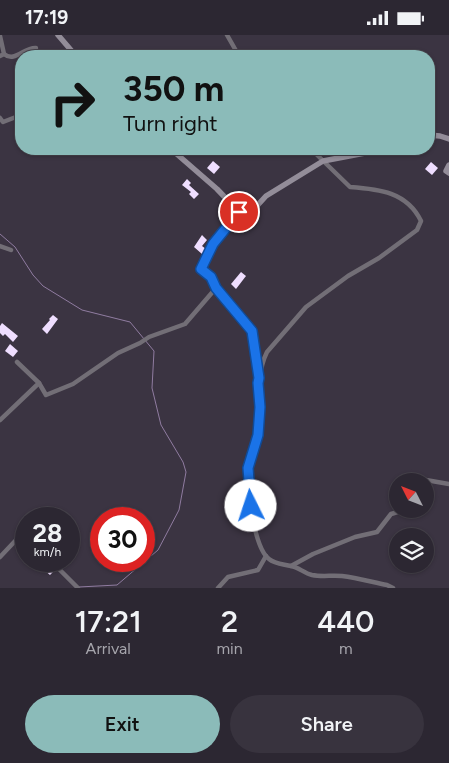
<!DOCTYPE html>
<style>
:root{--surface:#2c2732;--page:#38333e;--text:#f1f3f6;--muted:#a6a5ac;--line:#48444d;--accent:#8bbbb9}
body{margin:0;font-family:Figtree,sans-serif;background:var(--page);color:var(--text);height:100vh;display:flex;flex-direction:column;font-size:19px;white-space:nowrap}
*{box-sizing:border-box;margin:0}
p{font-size:16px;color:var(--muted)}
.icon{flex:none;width:28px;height:28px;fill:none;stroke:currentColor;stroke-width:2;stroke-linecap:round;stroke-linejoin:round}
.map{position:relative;height:553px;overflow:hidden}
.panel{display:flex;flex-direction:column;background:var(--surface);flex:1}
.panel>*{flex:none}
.banner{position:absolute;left:15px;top:15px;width:420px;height:105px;border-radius:20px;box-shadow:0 1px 4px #0004,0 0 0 1px var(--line);background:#8bbbb9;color:#111;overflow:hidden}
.needle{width:32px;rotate:312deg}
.tools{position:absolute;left:389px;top:438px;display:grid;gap:10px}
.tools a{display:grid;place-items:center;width:45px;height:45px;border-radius:50%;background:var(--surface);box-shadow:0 1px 4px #0004,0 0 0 1px var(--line);font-size:25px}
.speed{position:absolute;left:15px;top:472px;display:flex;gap:10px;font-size:25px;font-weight:700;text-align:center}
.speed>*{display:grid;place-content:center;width:65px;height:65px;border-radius:50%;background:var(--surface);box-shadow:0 1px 4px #0004,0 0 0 1px var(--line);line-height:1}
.speed small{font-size:12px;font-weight:400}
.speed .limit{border:8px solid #d22;background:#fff;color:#111}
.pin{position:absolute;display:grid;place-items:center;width:42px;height:42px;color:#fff;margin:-21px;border:2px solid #fff;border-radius:50%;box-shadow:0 1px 5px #0007}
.me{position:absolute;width:55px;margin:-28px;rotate:356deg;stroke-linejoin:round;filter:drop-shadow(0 0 4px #0008)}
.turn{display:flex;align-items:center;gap:18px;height:105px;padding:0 25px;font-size:22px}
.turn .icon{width:65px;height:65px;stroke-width:2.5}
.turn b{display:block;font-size:35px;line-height:42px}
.eta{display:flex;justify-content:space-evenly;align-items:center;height:85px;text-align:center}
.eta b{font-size:30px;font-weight:600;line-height:35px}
.button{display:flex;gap:10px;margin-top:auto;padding:10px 25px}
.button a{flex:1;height:58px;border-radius:30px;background:var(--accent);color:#111;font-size:20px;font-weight:600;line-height:58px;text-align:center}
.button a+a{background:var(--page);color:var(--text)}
.status{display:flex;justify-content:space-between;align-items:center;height:35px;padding:0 25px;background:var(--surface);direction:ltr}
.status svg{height:14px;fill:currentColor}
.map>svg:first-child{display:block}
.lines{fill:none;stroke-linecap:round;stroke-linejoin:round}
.stream{stroke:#907ca1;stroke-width:1}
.building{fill:#efdeff}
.street{stroke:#726e76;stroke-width:4.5}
.secondary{stroke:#938d99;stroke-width:5.5}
.route-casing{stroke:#114b97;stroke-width:12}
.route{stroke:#1a73e8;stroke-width:9}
</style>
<div class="status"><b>17:19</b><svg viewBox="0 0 49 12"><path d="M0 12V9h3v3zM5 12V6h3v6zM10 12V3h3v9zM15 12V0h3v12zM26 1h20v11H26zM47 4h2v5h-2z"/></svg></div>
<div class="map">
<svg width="449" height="553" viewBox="0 0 449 553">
<rect width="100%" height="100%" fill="#3b3442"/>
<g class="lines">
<!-- stream -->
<path class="stream" d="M 0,199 L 15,212 L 33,240 L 43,251 L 82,275 L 130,287 L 154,316 L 152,353 L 161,390 L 183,427 L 186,437 L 179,475 L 158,515 L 117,550 L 79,552"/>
</g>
<!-- building -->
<g class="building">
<path d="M 213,126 L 220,132 L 214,139 L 207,133 Z"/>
<path d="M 431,127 L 438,133 L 432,140 L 425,134 Z"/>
<path d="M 187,144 L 191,148 L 189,150 L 199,159 L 194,164 L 189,159 L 191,157 L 182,150 Z"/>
<path d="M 202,200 L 207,205 L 202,211 L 206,214 L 202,219 L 194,212 Z"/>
<path d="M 241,237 L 246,241 L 236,254 L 231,249 Z"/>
<path d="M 53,280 L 58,284 L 47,299 L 42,294 L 50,285 L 49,284 Z"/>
<path d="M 2,288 L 18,301 L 13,307 L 5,299 L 3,301 L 0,298 L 0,291 Z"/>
<path d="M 10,309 L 18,316 L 13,322 L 5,316 Z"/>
<path d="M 40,526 L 47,526 L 47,530 L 54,536 L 50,540 L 38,530 Z"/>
</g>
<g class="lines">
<!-- street -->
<g class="street">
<path d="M 227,0 L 239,21"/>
<path d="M 0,1 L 4,19 L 0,21"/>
<path d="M 4,19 C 15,28 24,12 36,13"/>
<path d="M 0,83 L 3,87 L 21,80"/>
<path d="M 311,114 L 350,152 C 379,154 407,157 421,186 L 417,195 L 379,223 L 348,241 L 306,272 L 267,317 C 254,343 262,372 258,400 C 256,411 250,422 249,433 C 246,451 254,513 269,524 C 275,529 283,529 291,531 C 298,532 304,538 312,540 C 322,542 332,540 342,541 C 357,543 372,547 387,550 L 393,553"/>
<path d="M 0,211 L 11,215"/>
<path d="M 216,253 L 252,295 L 259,341"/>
<path d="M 39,348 L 46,360 L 73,349 L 118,318 L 140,308 L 149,302 L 185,289 L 216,253 L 211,242 L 201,234 L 213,209 L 239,177"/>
<path d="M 0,385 L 39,348 L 17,327"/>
<path d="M 424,446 L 426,445 L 449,449"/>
<path d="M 0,522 L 17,504 L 26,508"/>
<path d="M 51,526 L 78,553"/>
<path d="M 291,531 L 313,519 L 355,502 L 377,497 L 391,479 L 408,474"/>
<path d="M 218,553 L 228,542 L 258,535 L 266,521"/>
</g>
<!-- secondary -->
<g class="secondary">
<path d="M 58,0 L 76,21"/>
<path d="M 429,100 L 440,101 L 449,104"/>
<path d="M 171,114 L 217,154 L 239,177 L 256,172 L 266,161 L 323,126 L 386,114"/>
<path d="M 449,130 L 446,136 L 449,138"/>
</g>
</g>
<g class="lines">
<!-- route casing -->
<g class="route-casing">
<path id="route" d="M 239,177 L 213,209 L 201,234 L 211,242 L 216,253 L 252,296 L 259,343 L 258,348 L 260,372 L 258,400 L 248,433 L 251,471"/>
</g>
<!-- route -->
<use href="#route" class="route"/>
</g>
</svg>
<div class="tools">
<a><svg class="needle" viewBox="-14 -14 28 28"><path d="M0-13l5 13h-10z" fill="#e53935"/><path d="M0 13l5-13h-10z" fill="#a6a5ac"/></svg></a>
<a><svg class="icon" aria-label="layers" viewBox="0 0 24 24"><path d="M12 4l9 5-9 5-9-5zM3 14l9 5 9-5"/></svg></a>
</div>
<div class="speed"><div>28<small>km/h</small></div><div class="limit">30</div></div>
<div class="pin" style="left:239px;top:177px;background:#d93025"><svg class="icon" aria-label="arrive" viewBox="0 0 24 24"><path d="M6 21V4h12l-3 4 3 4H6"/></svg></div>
<svg class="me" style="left:251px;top:471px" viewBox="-20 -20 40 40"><circle r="19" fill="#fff"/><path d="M0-13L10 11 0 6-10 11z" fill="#1a73e8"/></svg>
<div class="banner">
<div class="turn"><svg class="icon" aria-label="right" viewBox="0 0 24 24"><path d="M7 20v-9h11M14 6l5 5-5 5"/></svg><div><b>350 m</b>Turn right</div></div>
</div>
</div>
<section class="panel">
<div class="eta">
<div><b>17:21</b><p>Arrival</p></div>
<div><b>2</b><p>min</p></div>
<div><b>440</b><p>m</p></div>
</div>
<div class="button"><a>Exit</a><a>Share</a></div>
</section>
